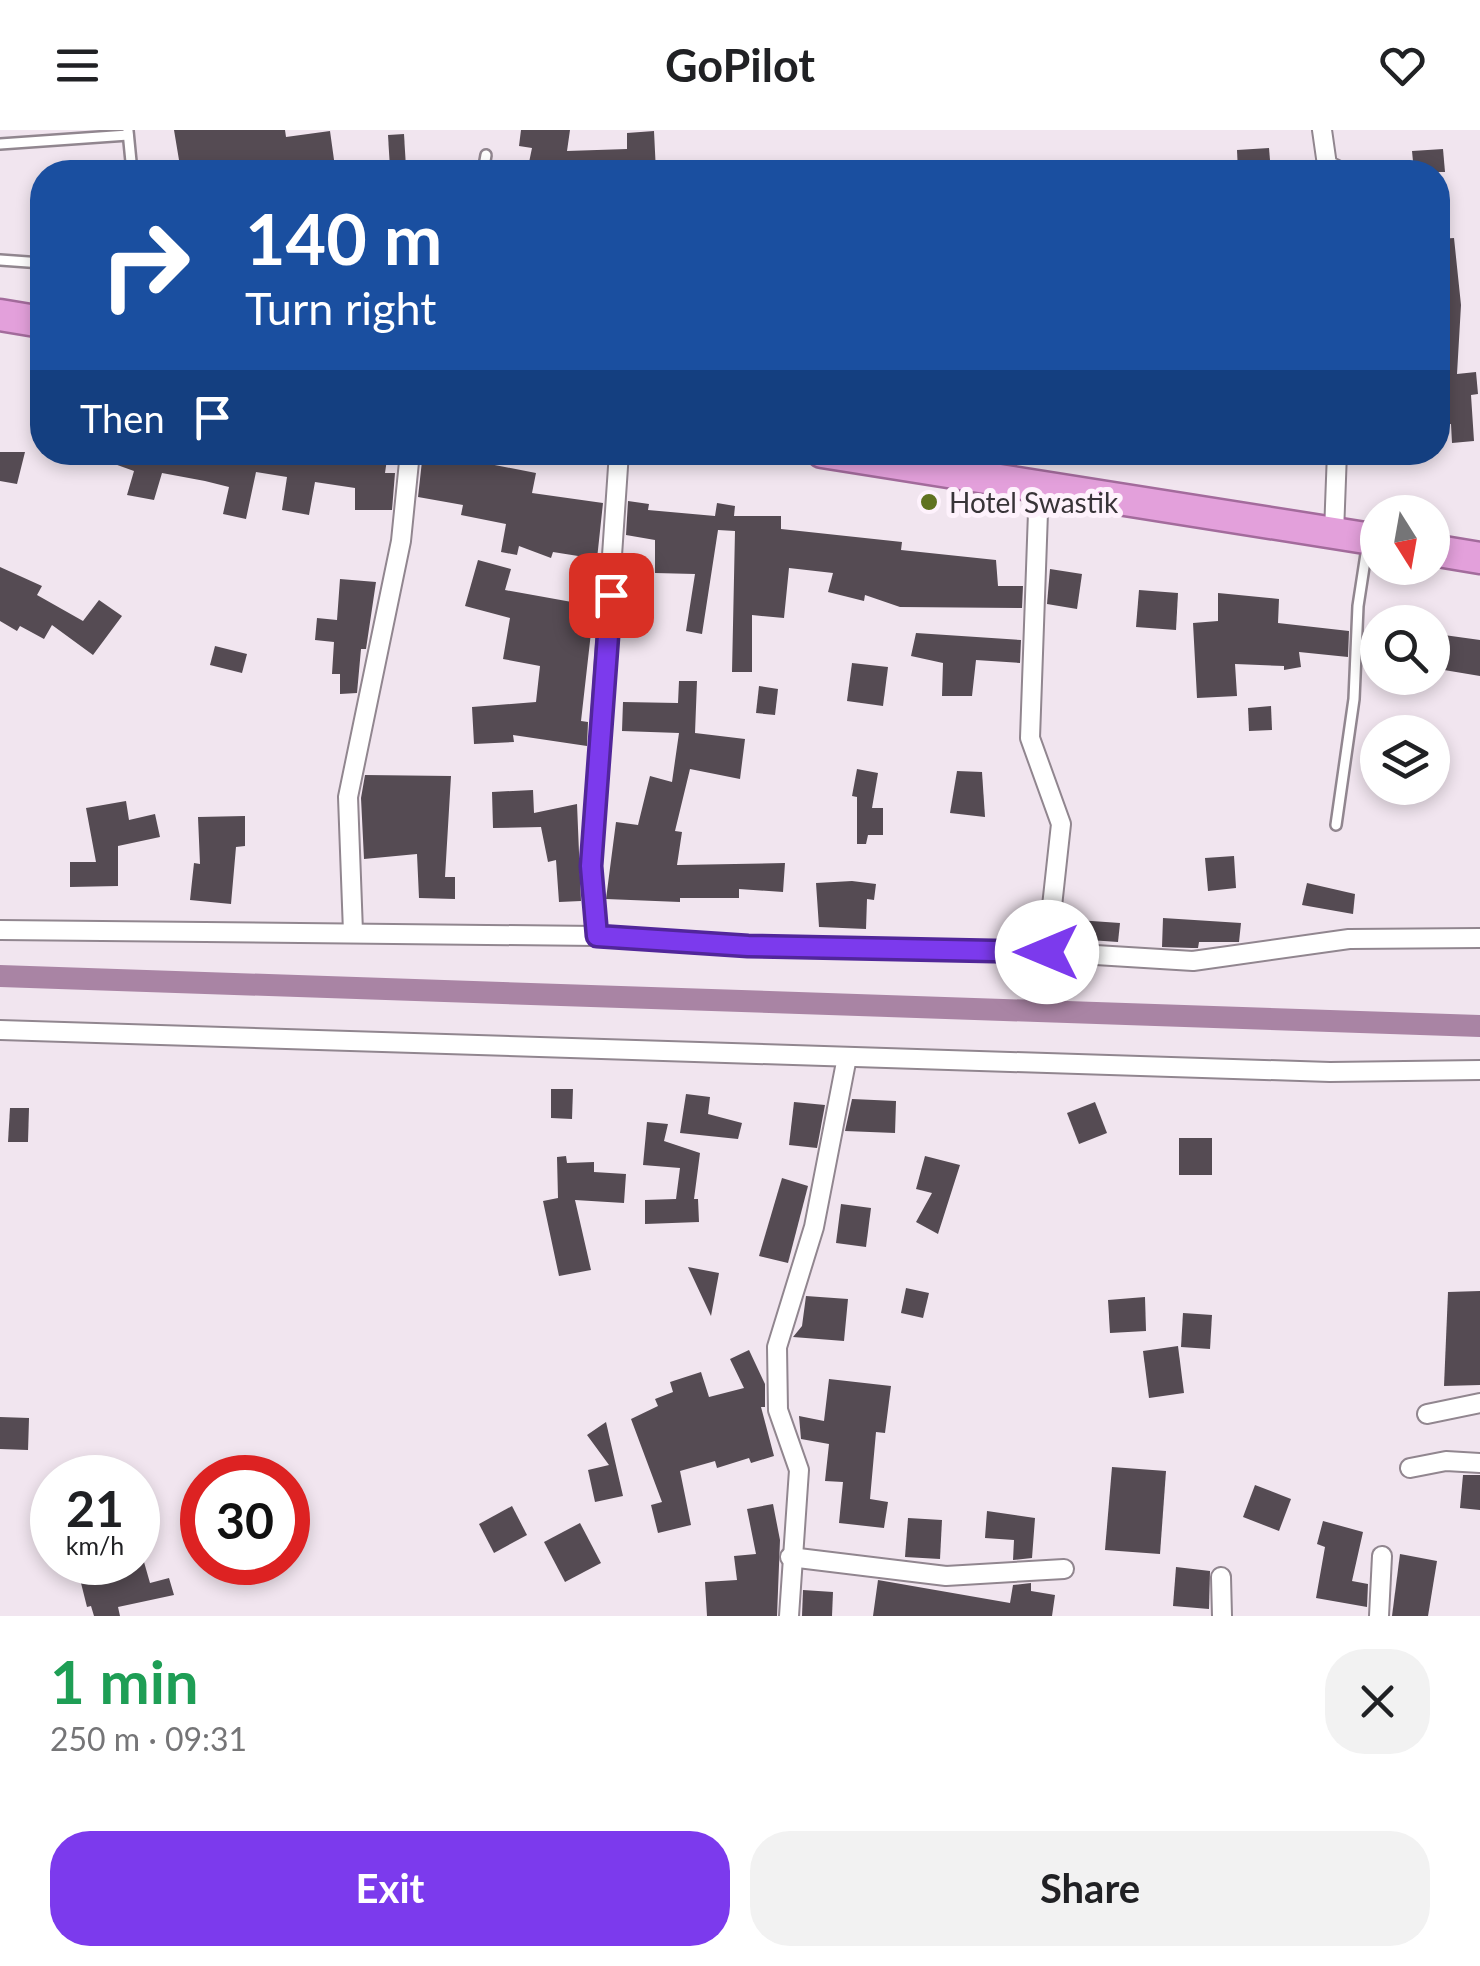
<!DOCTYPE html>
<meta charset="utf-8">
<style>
:root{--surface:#fff;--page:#f2f2f2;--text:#202124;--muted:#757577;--accent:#7c3aed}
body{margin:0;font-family:Lato,sans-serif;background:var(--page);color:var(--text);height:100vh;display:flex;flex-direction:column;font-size:38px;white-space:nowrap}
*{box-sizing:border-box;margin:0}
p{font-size:32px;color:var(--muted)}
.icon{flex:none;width:55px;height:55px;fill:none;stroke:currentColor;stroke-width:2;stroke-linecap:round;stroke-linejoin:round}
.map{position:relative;height:1486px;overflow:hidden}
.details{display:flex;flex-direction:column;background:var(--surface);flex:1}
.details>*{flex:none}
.guide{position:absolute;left:30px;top:30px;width:1420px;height:305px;border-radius:40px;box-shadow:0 5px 15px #0003;background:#1a4fa0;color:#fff;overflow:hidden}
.needle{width:65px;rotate:169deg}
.tools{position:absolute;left:1360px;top:365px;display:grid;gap:20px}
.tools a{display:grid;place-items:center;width:90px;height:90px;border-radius:50%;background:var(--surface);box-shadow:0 5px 15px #0003;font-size:50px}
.speed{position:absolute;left:30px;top:1325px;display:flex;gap:20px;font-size:50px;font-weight:700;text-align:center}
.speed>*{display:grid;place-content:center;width:130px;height:130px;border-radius:50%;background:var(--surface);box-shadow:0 5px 15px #0003;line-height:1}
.speed small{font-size:25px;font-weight:400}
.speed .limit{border:15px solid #d22;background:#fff;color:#111}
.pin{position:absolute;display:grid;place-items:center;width:85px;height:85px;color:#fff;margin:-42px;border-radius:20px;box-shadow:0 5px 15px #0006}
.me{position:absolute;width:110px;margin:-55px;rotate:270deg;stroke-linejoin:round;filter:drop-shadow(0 0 8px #0008)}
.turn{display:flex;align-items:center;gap:35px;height:210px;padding:0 50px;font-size:45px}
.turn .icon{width:130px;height:130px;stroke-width:2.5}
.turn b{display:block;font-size:70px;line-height:85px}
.then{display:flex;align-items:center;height:95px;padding:0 50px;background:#0003;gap:20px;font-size:38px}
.round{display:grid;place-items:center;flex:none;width:105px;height:105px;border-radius:40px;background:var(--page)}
.summary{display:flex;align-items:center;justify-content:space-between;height:170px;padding:0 50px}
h1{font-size:60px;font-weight:700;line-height:75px;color:#1e9e55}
.action{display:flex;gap:20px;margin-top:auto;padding:20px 50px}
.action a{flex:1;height:115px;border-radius:40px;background:var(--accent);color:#fff;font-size:40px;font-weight:700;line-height:115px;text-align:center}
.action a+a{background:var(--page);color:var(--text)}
header{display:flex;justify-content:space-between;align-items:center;height:130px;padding:0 50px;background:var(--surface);font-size:45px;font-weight:700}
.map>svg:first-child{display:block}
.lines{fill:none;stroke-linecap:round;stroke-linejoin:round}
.canal{stroke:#a984a4;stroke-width:22}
.building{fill:#554b53}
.service-casing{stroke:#91868f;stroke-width:14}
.minor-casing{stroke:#91868f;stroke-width:22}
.trunk-casing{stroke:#a36b9c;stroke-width:35}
.service{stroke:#fff;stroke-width:9}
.minor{stroke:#fff;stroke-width:18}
.trunk{stroke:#e3a0db;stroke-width:30}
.route-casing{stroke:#51269a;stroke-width:25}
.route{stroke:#7c3aed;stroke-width:18}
.poi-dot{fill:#607220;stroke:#fef2fc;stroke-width:4}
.labels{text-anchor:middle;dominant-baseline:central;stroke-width:10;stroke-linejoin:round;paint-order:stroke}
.poi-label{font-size:28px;fill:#383438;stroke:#fef2fc;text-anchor:start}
</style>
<header><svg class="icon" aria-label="menu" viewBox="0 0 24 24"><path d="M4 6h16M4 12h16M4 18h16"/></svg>GoPilot<svg class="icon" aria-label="heart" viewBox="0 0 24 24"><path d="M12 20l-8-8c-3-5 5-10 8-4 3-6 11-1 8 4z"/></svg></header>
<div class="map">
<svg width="1480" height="1486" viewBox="0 0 1480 1486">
<rect width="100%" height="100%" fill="#f1e5ef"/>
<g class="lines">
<!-- canal -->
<path class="canal" d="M 0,846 L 1480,896"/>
</g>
<!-- building -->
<g class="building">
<path d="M 174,0 L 285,0 L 286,7 L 330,1 L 335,37 L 292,42 L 181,42 Z"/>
<path d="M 521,0 L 570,0 L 567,21 L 627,19 L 627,3 L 654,1 L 656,42 L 527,42 L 532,18 L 519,16 Z"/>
<path d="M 404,4 L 406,38 L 390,39 L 388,5 Z"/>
<path d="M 1269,18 L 1271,42 L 1238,42 L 1237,20 Z"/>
<path d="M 1443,19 L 1445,42 L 1414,42 L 1412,21 Z"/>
<path d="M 1454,108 L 1461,175 L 1457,244 L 1476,242 L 1478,264 L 1471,265 L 1474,311 L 1452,313 L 1451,294 L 1438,295 L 1438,109 Z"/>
<path d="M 0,322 L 25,322 L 17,354 L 0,351 Z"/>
<path d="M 96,322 L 388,322 L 385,343 L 395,343 L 392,380 L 355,380 L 355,358 L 315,352 L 309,385 L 282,380 L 287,347 L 256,342 L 246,389 L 223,384 L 229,357 L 205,351 L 162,343 L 154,370 L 127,365 L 134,341 L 95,327 Z"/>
<path d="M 423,322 L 470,325 L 469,330 L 536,343 L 532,363 L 603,373 L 597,429 L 553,422 L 551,428 L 519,416 L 517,425 L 501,422 L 506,394 L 461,385 L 463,375 L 418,367 Z"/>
<path d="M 628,371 L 649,374 L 648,380 L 715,386 L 717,373 L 735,376 L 734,386 L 781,386 L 781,399 L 902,412 L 901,420 L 996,430 L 998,456 L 1023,456 L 1022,478 L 900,477 L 865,465 L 864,471 L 828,462 L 833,443 L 789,438 L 784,488 L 752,485 L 752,542 L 732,542 L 735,401 L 718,400 L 702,504 L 686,501 L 695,444 L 655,443 L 655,410 L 626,405 Z"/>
<path d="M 478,430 L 511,439 L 505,460 L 594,476 L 581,591 L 588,592 L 587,616 L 513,605 L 514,612 L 474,614 L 472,577 L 536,572 L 540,536 L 503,529 L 510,488 L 465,476 Z"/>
<path d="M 0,437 L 42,456 L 37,465 L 83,491 L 99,470 L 122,486 L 93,525 L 52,495 L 44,509 L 20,496 L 17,501 L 0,491 Z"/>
<path d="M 1050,439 L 1082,444 L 1077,479 L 1047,474 Z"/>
<path d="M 340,449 L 376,452 L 366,519 L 361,519 L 357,563 L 340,564 L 340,544 L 332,544 L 334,512 L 315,510 L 317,488 L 337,490 Z"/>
<path d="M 1139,460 L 1178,463 L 1176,500 L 1136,497 Z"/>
<path d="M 1218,463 L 1279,469 L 1278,493 L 1349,501 L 1348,527 L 1299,522 L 1301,537 L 1284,540 L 1284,536 L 1235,534 L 1237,566 L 1197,568 L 1193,493 L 1218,491 Z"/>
<path d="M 916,503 L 1021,510 L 1020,533 L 976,530 L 972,566 L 942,566 L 943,533 L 911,526 Z"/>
<path d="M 1444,505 L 1480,510 L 1480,546 L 1438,539 Z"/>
<path d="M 215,516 L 247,524 L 242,543 L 210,535 Z"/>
<path d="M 852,533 L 888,537 L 883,576 L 847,571 Z"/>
<path d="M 679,551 L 697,551 L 695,603 L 745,609 L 740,649 L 690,639 L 675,701 L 682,702 L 677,735 L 785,733 L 783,762 L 739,759 L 739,768 L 680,768 L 680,772 L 606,769 L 616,692 L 638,695 L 650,646 L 672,652 L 679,603 L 622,601 L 623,572 L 678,573 Z"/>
<path d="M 759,556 L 778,559 L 775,585 L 756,583 Z"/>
<path d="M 1271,576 L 1272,600 L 1249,601 L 1248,578 Z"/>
<path d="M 857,639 L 878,643 L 872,678 L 883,678 L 883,705 L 868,705 L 866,714 L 857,714 L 857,667 L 852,666 Z"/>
<path d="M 957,641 L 982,642 L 985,687 L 950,683 Z"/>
<path d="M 365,645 L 451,646 L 445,747 L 455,747 L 455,769 L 419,768 L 417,724 L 364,729 L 361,668 Z"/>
<path d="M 533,660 L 534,683 L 577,674 L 581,771 L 559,772 L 556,730 L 548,732 L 541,697 L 493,698 L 492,662 Z"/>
<path d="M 126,671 L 129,690 L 155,684 L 160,707 L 118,716 L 118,756 L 70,757 L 70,732 L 96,732 L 86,678 Z"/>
<path d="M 245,686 L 245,716 L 236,717 L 231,774 L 190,770 L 194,733 L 200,734 L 198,687 Z"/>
<path d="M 1234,726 L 1236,758 L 1208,761 L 1205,728 Z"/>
<path d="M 852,751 L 876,754 L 874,770 L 867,769 L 866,799 L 819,797 L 816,753 Z"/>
<path d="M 1307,753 L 1355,764 L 1353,784 L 1302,775 Z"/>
<path d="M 1163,788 L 1241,793 L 1239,812 L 1199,812 L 1198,818 L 1192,818 L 1162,817 Z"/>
<path d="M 1063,789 L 1120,793 L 1118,812 L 1061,808 Z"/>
<path d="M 551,959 L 573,959 L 572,989 L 551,988 Z"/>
<path d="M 686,964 L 710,967 L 708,984 L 742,993 L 738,1009 L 680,1003 Z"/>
<path d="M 852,969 L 896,971 L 895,1003 L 845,1001 Z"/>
<path d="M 794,972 L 825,975 L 817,1018 L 789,1015 Z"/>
<path d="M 1095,972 L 1107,1003 L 1079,1014 L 1067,983 Z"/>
<path d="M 10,978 L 29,978 L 28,1012 L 8,1012 Z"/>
<path d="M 647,992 L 668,994 L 664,1011 L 700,1023 L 694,1069 L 698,1069 L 699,1092 L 645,1094 L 645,1070 L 676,1069 L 680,1038 L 643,1035 Z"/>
<rect x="1179" y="1008" width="33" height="37"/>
<path d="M 566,1026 L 567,1033 L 594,1032 L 594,1042 L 626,1044 L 624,1073 L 575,1070 L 591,1140 L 559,1146 L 543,1071 L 558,1068 L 557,1027 Z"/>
<path d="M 925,1026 L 960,1035 L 938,1104 L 916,1092 L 932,1063 L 916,1059 Z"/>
<path d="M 782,1048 L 808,1056 L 788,1133 L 759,1126 Z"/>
<path d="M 841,1074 L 871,1078 L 866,1117 L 836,1113 Z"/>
<path d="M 688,1137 L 719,1143 L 711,1186 Z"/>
<path d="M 906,1158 L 929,1163 L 923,1188 L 901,1183 Z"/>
<path d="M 1480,1161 L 1480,1255 L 1444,1256 L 1448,1162 Z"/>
<path d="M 806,1166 L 848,1169 L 844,1211 L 793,1207 L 802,1196 Z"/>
<path d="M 1145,1167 L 1146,1201 L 1110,1203 L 1108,1170 Z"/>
<path d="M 1183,1183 L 1212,1185 L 1210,1219 L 1181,1217 Z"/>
<path d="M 1178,1216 L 1184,1263 L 1149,1268 L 1143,1221 Z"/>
<path d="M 749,1220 L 765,1254 L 765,1277 L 761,1277 L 774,1326 L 751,1333 L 749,1328 L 717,1338 L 715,1331 L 680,1341 L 691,1395 L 658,1403 L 651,1375 L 662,1372 L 631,1289 L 658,1276 L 655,1269 L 673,1262 L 670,1252 L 701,1242 L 709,1267 L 744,1258 L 730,1229 Z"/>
<path d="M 829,1249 L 891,1256 L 885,1303 L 876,1302 L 870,1369 L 888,1372 L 884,1398 L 839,1393 L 843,1352 L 825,1351 L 829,1314 L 801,1309 L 799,1286 L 824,1291 Z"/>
<path d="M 0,1287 L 29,1288 L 28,1320 L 0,1319 Z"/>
<path d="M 606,1292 L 623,1366 L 595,1372 L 588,1340 L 609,1335 L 587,1305 Z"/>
<path d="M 1112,1337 L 1166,1341 L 1160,1424 L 1105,1420 Z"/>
<path d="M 1463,1345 L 1480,1345 L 1480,1380 L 1460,1378 Z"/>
<path d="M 1255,1355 L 1291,1369 L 1279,1401 L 1243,1387 Z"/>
<path d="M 773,1374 L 780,1410 L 777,1486 L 707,1486 L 705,1452 L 737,1450 L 734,1426 L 756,1424 L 747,1379 Z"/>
<path d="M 512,1376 L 527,1405 L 494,1423 L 479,1394 Z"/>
<path d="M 987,1381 L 1035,1388 L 1032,1428 L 1013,1430 L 1014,1410 L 985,1408 Z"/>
<path d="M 908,1388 L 942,1390 L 940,1429 L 905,1427 Z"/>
<path d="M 1323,1391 L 1363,1402 L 1352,1451 L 1368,1454 L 1367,1477 L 1316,1468 L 1325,1417 L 1317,1414 Z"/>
<path d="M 580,1393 L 601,1433 L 565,1452 L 544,1412 Z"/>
<path d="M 1400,1424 L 1437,1431 L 1428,1486 L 1392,1486 Z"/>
<path d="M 144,1432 L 150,1453 L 169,1448 L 174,1465 L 118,1477 L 120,1486 L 94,1486 L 91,1476 L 87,1477 L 78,1441 L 106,1433 L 108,1441 Z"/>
<path d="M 1176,1437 L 1210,1441 L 1209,1479 L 1173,1476 Z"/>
<path d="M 878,1450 L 1010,1473 L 1013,1455 L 1031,1453 L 1031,1461 L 1055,1465 L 1052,1486 L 873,1486 Z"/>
<path d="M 803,1460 L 833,1462 L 832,1486 L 802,1486 Z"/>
</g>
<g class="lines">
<!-- service casing -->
<g class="service-casing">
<g id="service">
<path d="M 128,1 L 132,42"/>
<path d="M 0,14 L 128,5"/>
<path d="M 483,42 L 486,25"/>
<path d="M 0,130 L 42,133"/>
<path d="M 1336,695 L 1354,569 L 1358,476 L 1368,411"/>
</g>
</g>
<!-- minor casing -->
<g class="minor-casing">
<g id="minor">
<path d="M 1322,0 L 1327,35 L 1341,42"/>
<path d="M 1039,354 L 1030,608 L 1061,694 L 1047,822 L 1040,837"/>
<path d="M 1334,403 L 1337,322"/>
<path d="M 0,800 L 597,806 L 747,816 L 1047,822 L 1193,831 L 1349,809 L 1480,808"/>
<path d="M 353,802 L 348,667 L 401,411 L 410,322"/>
<path d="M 597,806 L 591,736 L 619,322"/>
<path d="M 0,900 L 1330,942 L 1480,940"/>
<path d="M 1427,1284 L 1480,1273"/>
<path d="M 1410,1338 L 1446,1331 L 1480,1333"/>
<path d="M 790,1427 L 946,1446 L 1064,1439"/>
<path d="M 1221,1447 L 1222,1486"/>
<path d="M 789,1486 L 799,1340 L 778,1280 L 777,1217 L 814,1097 L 847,927"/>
<path d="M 1379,1486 L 1382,1426"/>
</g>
</g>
<!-- trunk casing -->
<g class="trunk-casing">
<g id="trunk">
<path d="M 0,185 L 42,192"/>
<path d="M 822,322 L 1378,410"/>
<path d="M 1432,420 L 1480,428"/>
</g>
</g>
<!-- service -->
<use href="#service" class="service"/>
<!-- minor -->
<use href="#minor" class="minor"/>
<!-- trunk -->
<use href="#trunk" class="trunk"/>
</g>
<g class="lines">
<!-- route casing -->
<g class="route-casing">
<path id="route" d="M 611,465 L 591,736 L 597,806 L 748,816 L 1047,822"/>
</g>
<!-- route -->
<use href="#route" class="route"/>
</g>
<!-- markers -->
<circle class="poi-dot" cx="929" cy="372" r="10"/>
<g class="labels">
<!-- poi labels -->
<g class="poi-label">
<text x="949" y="372">Hotel Swastik</text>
</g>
</g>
</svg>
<div class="tools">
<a><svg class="needle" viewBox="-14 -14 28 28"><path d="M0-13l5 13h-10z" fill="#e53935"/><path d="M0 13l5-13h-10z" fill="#757577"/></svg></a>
<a><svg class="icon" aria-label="search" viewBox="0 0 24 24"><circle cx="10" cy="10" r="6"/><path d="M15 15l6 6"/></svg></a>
<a><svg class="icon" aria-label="layers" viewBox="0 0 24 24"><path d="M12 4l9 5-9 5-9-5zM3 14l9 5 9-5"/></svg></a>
</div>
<div class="speed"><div>21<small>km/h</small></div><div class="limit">30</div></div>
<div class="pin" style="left:611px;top:465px;background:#d93025"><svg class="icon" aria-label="arrive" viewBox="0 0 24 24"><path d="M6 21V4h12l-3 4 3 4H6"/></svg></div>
<svg class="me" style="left:1047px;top:822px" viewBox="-20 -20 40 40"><circle r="19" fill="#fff"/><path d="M0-13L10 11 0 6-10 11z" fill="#7c3aed"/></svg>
<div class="guide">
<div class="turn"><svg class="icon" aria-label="right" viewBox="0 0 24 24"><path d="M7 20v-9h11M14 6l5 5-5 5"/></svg><div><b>140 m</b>Turn right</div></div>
<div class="then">Then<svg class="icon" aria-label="arrive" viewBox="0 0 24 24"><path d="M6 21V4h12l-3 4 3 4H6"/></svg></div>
</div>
</div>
<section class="details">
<div class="summary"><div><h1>1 min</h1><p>250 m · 09:31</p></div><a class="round"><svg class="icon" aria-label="close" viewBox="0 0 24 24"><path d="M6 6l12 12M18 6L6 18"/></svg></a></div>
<div class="action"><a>Exit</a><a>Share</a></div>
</section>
